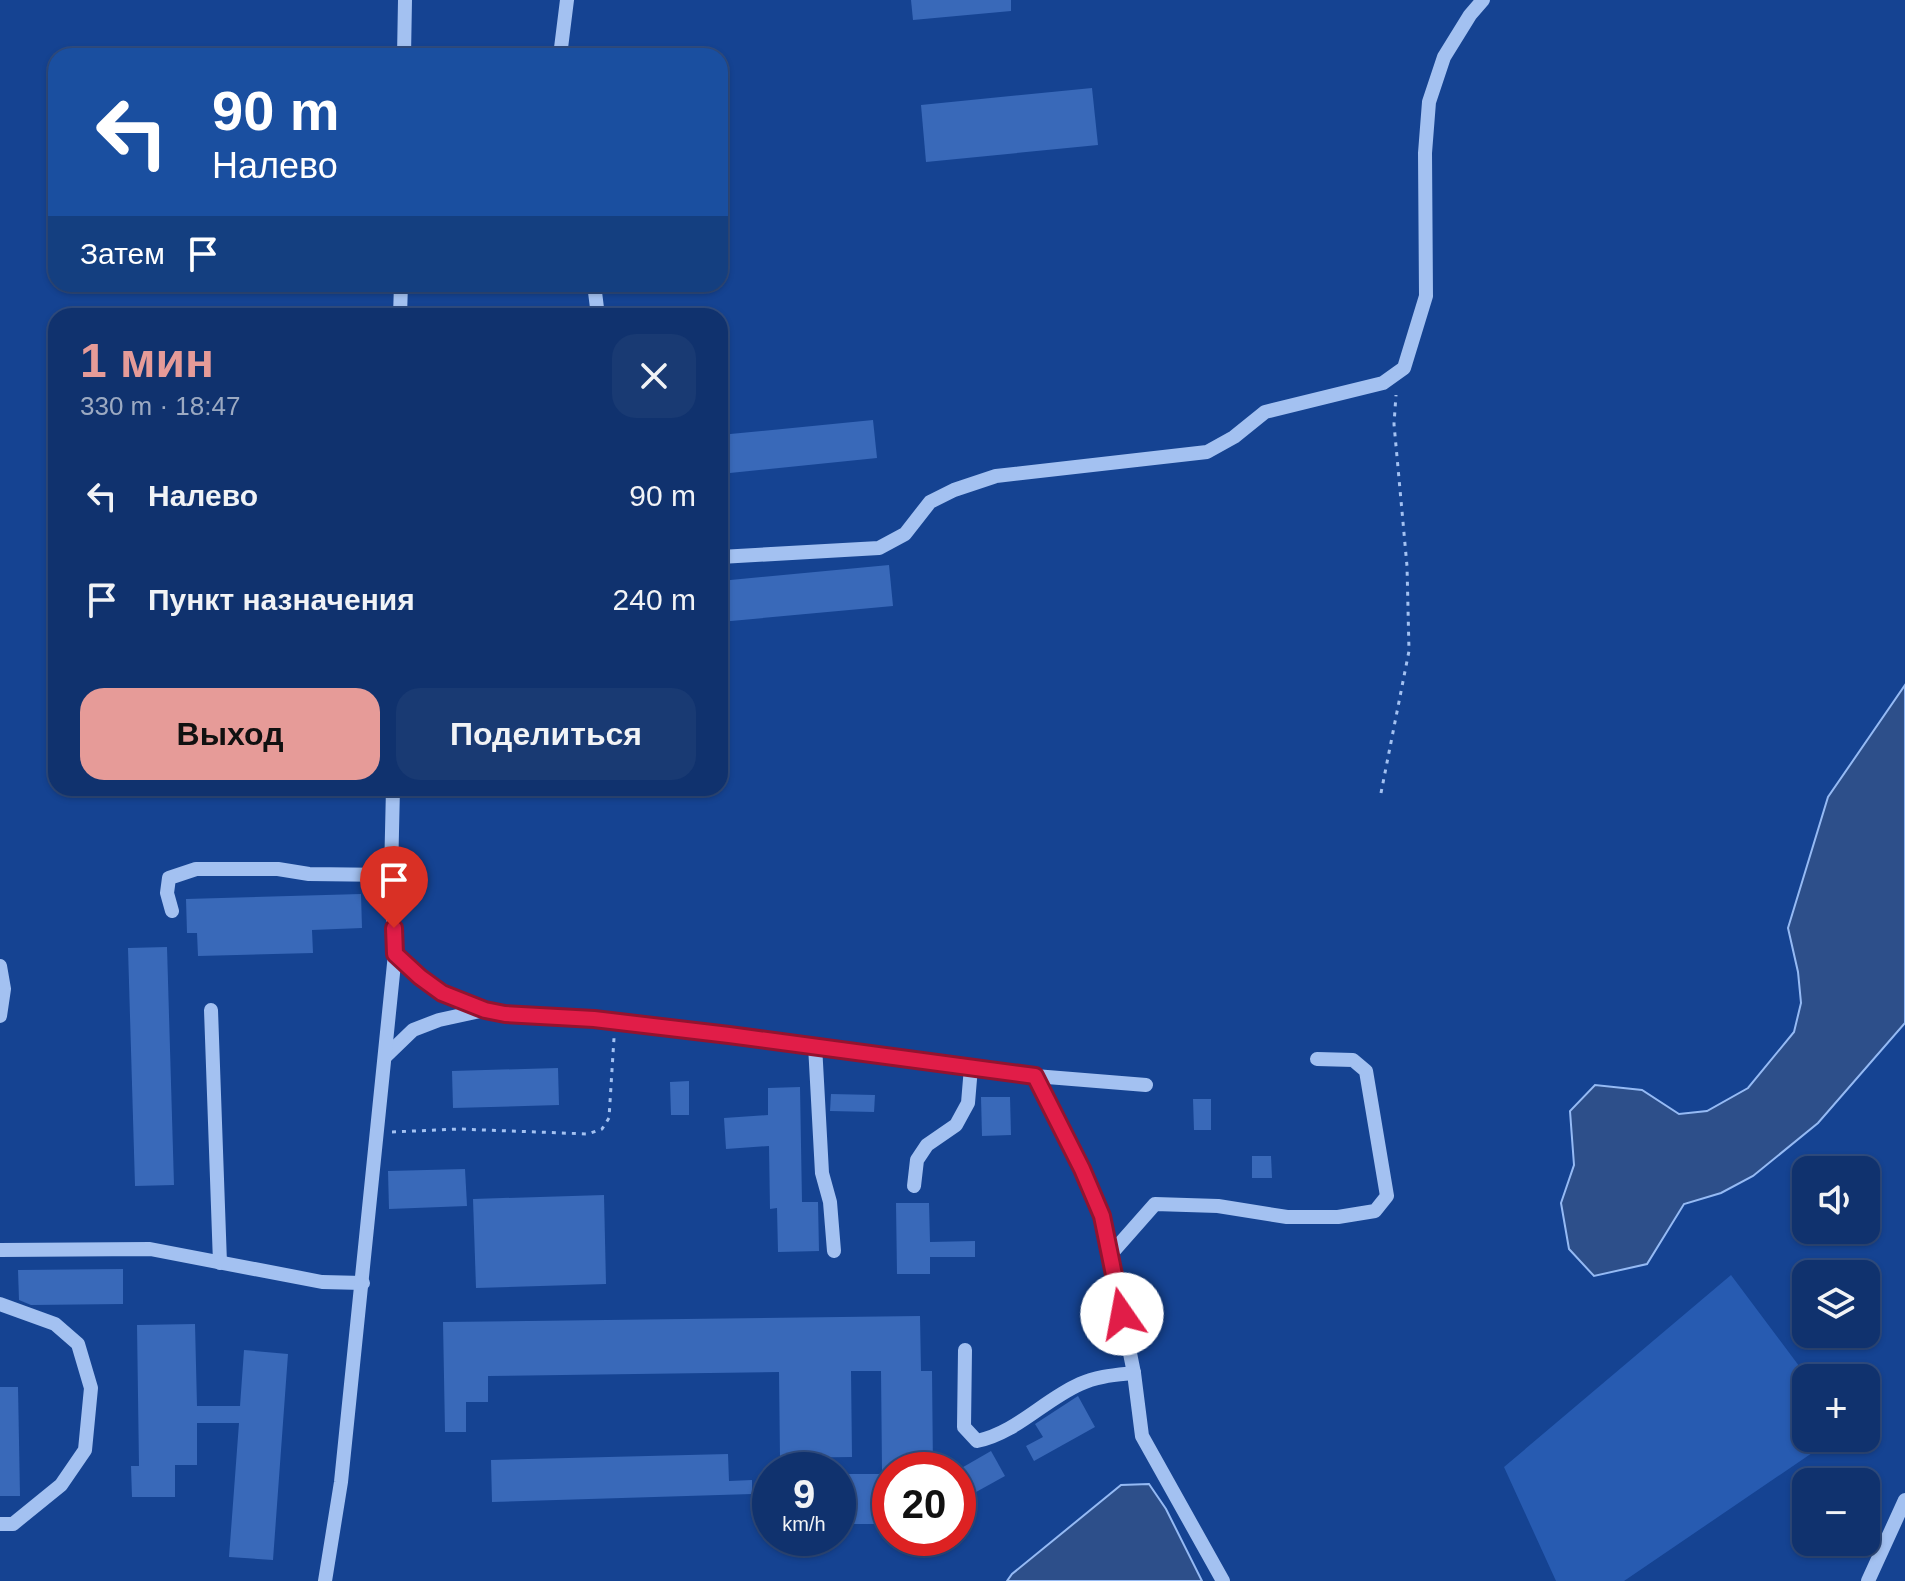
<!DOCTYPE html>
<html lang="ru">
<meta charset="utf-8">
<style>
:root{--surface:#10326e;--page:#193a73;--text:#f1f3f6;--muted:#9caac2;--line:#304d81;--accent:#e69b98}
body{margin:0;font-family:Helvetica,sans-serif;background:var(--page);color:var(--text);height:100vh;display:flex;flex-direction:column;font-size:30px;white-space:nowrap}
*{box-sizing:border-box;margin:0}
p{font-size:26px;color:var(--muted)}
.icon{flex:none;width:44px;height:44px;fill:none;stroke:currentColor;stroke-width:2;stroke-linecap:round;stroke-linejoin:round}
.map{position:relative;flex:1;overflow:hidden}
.panel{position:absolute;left:48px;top:308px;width:680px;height:488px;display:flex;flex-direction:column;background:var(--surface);border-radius:24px;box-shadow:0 2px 6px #0004,0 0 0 2px var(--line)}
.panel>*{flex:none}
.hud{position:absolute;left:48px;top:48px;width:680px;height:244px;border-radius:24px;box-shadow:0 2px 6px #0004,0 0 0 2px var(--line);background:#1a4fa0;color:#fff;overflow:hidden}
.fabs{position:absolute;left:1792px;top:1156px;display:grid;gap:16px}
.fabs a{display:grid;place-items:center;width:88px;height:88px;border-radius:16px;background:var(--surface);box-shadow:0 2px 6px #0004,0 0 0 2px var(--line);font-size:40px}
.speed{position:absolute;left:752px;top:1452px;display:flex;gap:16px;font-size:40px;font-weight:700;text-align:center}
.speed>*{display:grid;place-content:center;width:104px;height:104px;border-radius:50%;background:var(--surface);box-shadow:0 2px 6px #0004,0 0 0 2px var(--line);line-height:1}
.speed small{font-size:20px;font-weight:400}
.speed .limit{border:12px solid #d22;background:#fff;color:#111}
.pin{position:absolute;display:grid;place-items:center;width:68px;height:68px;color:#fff;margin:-82px -34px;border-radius:50% 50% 50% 0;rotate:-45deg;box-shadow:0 0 8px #0007}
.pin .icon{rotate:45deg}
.me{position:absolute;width:88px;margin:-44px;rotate:348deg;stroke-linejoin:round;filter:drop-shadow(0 0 6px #0008)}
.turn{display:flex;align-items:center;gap:28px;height:168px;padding:0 32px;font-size:36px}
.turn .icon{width:104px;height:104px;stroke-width:2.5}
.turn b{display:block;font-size:56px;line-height:68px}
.then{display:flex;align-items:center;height:76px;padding:0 32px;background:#0003;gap:16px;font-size:30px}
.round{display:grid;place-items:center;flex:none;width:84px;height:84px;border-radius:24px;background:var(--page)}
.summary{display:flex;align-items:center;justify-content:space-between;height:136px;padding:0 32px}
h1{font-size:48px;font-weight:600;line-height:60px;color:var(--accent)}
.primary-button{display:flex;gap:16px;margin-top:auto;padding:16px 32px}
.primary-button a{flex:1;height:92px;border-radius:24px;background:var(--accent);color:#111;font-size:32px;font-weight:600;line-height:92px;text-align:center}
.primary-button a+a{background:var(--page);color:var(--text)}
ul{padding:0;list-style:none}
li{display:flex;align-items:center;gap:24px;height:104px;padding:0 32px}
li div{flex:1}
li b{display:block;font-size:30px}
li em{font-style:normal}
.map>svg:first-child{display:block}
.green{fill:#275bb1}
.water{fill:#2d4f8a;stroke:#95baf4;stroke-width:2}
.building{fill:#3969b9}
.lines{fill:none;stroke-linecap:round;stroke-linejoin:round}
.path{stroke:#a3c1f1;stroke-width:3;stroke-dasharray:4 6;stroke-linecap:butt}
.minor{stroke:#a3c1f1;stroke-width:14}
.route-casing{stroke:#92132f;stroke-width:20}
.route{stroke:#e11d48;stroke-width:14}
</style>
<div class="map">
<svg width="1905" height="1581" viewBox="0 0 1905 1581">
<rect width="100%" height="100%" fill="#154392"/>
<!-- green -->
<path class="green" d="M 1731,1275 L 1808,1378 L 1806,1378 L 1806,1438 L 1834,1438 L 1624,1581 L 1556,1581 L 1504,1467 Z"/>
<!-- water -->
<g class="water">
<path d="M 1905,685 L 1905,1023 L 1818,1123 L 1753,1176 L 1721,1193 L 1684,1204 L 1647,1264 L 1594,1276 L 1569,1249 L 1561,1203 L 1574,1165 L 1570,1111 L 1595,1085 L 1642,1090 L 1679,1114 L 1707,1111 L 1748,1088 L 1794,1032 L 1801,1003 L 1798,972 L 1788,928 L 1828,797 Z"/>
<path d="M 1149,1484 L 1166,1509 L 1202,1581 L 1007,1581 L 1012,1574 L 1121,1485 Z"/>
</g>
<!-- building -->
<g class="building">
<path d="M 911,0 L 1011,0 L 1011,11 L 913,20 Z"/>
<path d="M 1092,88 L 1098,145 L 926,162 L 921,105 Z"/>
<path d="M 873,420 L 877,458 L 720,474 L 720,435 Z"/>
<path d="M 889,565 L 893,606 L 720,622 L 720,581 Z"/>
<path d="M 361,894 L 362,928 L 312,930 L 313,953 L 198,956 L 197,933 L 187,933 L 186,899 Z"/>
<path d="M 167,947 L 174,1185 L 135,1186 L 128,948 Z"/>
<path d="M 558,1068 L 559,1105 L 453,1108 L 452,1071 Z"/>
<path d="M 689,1081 L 689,1115 L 671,1115 L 670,1082 Z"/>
<path d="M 800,1087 L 802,1202 L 818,1202 L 819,1251 L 778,1252 L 777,1208 L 770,1209 L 769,1146 L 726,1149 L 724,1118 L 768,1115 L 768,1088 Z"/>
<path d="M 831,1094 L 875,1095 L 874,1112 L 830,1111 Z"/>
<path d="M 981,1097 L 1010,1097 L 1011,1135 L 982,1136 Z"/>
<path d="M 1193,1099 L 1211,1099 L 1211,1130 L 1194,1130 Z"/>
<path d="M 1252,1156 L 1271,1156 L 1272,1178 L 1252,1178 Z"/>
<path d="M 465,1169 L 467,1206 L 389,1209 L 388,1171 Z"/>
<path d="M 604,1195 L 606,1284 L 476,1288 L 473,1199 Z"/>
<path d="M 896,1203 L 929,1203 L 930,1242 L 975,1241 L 975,1257 L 930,1257 L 930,1274 L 897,1274 Z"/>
<path d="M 123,1269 L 123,1304 L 31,1305 L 19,1300 L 18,1270 Z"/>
<path d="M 920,1316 L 921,1371 L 932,1371 L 933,1470 L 882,1470 L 881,1371 L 851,1371 L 852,1457 L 780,1458 L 779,1372 L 488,1376 L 488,1402 L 466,1402 L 466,1432 L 445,1432 L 443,1322 Z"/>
<path d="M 195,1324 L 197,1406 L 240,1406 L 244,1350 L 288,1354 L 273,1560 L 229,1557 L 239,1423 L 197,1423 L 197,1465 L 175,1465 L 175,1497 L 132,1497 L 131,1466 L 139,1466 L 137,1325 Z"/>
<path d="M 0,1387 L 18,1387 L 20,1496 L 0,1496 Z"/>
<path d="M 1078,1396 L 1095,1427 L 1034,1461 L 1026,1446 L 1043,1437 L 1035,1424 Z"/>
<path d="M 991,1451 L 1005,1476 L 958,1502 L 958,1470 Z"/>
<path d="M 728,1454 L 729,1481 L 752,1480 L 752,1494 L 492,1502 L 491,1460 Z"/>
<rect x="838" y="1474" width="52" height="50"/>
</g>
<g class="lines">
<!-- path -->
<g class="path">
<path d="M 1381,793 L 1409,651 L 1407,566 L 1394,424 L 1396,395"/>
<path d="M 392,1132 L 459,1129 L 588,1134 L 602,1129 L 609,1118 L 614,1038"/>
</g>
<!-- minor -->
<g class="minor">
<path d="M 404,56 L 405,0"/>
<path d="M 560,56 L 567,0"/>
<path d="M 594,284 L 598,316"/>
<path d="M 400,316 L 401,284"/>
<path d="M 720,557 L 879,548 L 905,534 L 930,502 L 954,490 L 996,476 L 1207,452 L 1234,437 L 1265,412 L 1383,383 L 1404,368 L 1426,296 L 1425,153 L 1429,102 L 1444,57 L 1470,15 L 1483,0"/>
<path d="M 172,911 L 167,893 L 169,878 L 196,869 L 278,869 L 309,874 L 391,875"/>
<path d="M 395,954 C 428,985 444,993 485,1010"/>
<path d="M 0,966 L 4,989 L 0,1016"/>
<path d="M 211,1010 L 220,1263"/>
<path d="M 815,1045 L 822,1173 L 830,1202 L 834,1251"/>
<path d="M 385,1057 L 413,1030 L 439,1020 L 485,1010 L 505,1014 L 594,1019 L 815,1045 L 1035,1076 L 1146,1085"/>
<path d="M 1035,1076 L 1082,1169 L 1102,1216 L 1134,1373 L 1142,1436 L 1223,1581"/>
<path d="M 914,1186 L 917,1160 L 927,1145 L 956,1125 L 968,1103 L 971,1067"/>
<path d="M 0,1250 L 150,1249 L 322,1282 L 363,1283"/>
<path d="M 1110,1255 L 1155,1204 L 1218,1206 L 1287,1217 L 1338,1217 L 1375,1211 L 1387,1196 L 1366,1071 L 1353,1060 L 1317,1059"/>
<path d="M 0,1304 L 55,1324 L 78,1344 L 91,1388 L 85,1450 L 61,1485 L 13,1524 L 0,1524"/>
<path d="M 965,1350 L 964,1427 L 977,1441 C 1016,1433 1044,1400 1080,1384 C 1097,1376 1115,1375 1134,1373"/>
<path d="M 325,1581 L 341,1482 L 395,954 L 391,875 L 393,788"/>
<path d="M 1868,1581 L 1905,1500"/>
</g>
</g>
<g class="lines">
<!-- route casing -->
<g class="route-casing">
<path id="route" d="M 394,928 L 395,954 L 420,977 L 442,993 L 485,1010 L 505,1014 L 594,1019 L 729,1035 L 1035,1076 L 1082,1169 L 1102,1216 L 1122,1314"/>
</g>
<!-- route -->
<use href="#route" class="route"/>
</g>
</svg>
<div class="fabs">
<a><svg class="icon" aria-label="sound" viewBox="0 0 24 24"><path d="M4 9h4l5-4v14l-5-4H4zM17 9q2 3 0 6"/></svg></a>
<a><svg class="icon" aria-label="layers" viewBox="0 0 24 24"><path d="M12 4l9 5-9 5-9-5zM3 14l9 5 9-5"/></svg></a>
<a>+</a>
<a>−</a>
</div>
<div class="speed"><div>9<small>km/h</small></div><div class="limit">20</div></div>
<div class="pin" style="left:394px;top:928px;background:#d93025"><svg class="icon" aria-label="arrive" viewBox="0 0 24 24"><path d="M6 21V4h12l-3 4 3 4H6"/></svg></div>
<svg class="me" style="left:1122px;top:1314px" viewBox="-20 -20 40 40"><circle r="19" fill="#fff"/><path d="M0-13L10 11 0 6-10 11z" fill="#e11d48"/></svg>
<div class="hud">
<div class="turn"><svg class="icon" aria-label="left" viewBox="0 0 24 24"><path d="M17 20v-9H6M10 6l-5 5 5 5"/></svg><div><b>90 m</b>Налево</div></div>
<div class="then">Затем<svg class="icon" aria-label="arrive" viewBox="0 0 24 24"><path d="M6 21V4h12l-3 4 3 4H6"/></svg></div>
</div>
<section class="panel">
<div class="summary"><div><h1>1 мин</h1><p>330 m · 18:47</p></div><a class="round"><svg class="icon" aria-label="close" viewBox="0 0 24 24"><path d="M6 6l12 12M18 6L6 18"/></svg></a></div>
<ul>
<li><svg class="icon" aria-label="left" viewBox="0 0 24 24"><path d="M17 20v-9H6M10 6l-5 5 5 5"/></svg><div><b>Налево</b></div><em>90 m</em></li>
<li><svg class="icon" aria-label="arrive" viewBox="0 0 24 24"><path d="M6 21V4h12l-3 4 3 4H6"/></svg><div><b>Пункт назначения</b></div><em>240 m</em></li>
</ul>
<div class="primary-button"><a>Выход</a><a>Поделиться</a></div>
</section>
</div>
